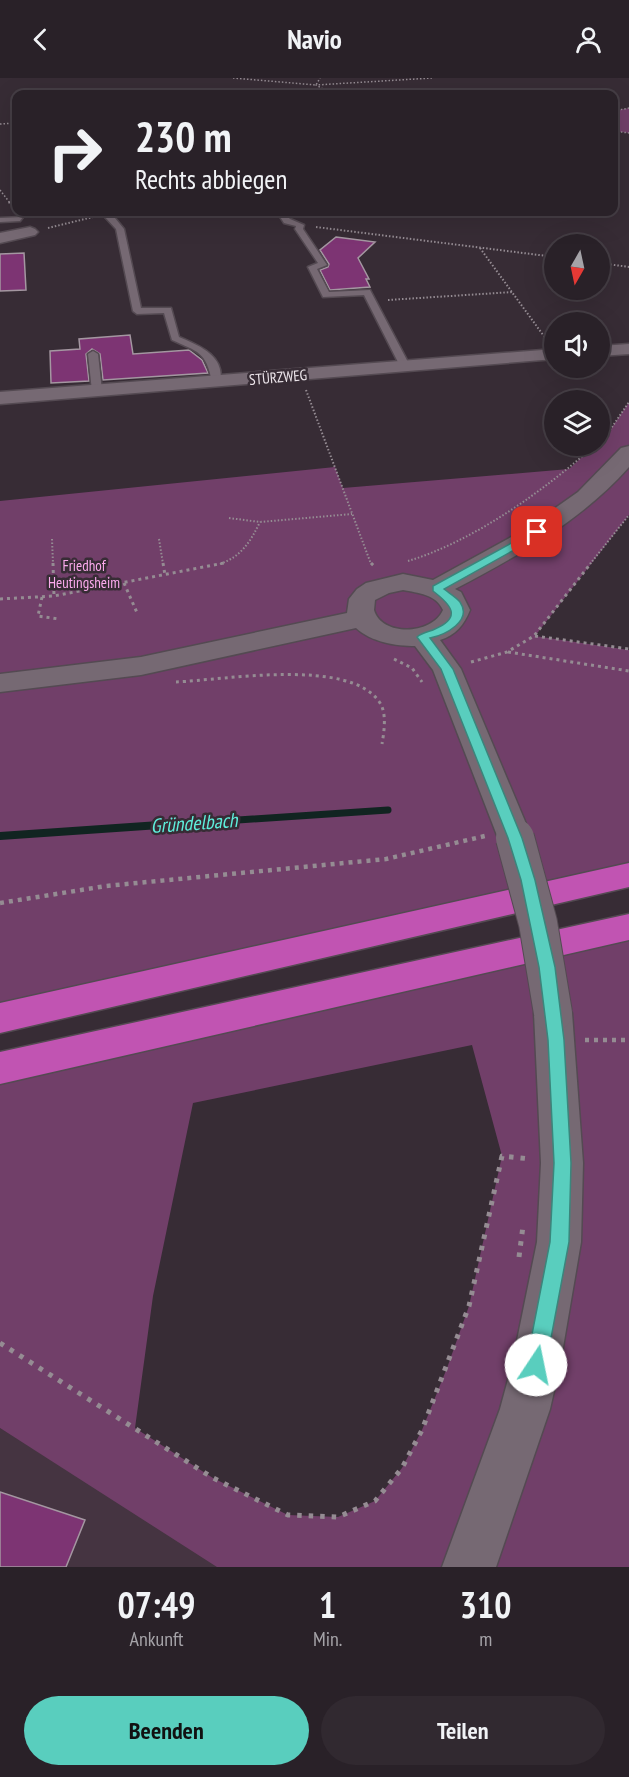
<!DOCTYPE html>
<html lang="de">
<meta charset="utf-8">
<style>
:root{--surface:#292128;--page:#312930;--text:#f1f3f6;--muted:#a5a3a8;--line:#453e45;--accent:#59cebe}
body{margin:0;font-family:"PT Sans Narrow",sans-serif;background:var(--page);color:var(--text);height:100vh;display:flex;flex-direction:column;font-size:22px;white-space:nowrap}
*{box-sizing:border-box;margin:0}
p{font-size:20px;color:var(--muted)}
.icon{flex:none;width:33px;height:33px;fill:none;stroke:currentColor;stroke-width:2;stroke-linecap:round;stroke-linejoin:round}
.map{position:relative;height:1489px;overflow:hidden}
.drawer{display:flex;flex-direction:column;background:var(--surface);flex:1}
.drawer>*{flex:none}
.guide{position:absolute;left:12px;top:12px;width:606px;height:126px;border-radius:12px;box-shadow:0 6px 24px #0002,0 0 0 2px var(--line);background:#292128;color:var(--text);overflow:hidden}
.needle{width:39px;rotate:189deg}
.buttons{position:absolute;left:544px;top:156px;display:grid;gap:12px}
.buttons a{display:grid;place-items:center;width:66px;height:66px;border-radius:50%;background:var(--surface);box-shadow:0 6px 24px #0002,0 0 0 2px var(--line);font-size:30px}
.pin{position:absolute;display:grid;place-items:center;width:51px;height:51px;color:#fff;margin:-26px;border-radius:12px;box-shadow:0 3px 9px #0006}
.me{position:absolute;width:66px;margin:-33px;rotate:11deg;stroke-linejoin:round;filter:drop-shadow(0 0 4px #0008)}
.turn{display:flex;align-items:center;gap:21px;height:126px;padding:0 24px;font-size:27px}
.turn .icon{width:78px;height:78px;stroke-width:2.5}
.turn b{display:block;font-size:42px;line-height:51px}
.eta{display:flex;justify-content:space-evenly;align-items:center;height:102px;text-align:center}
.eta b{font-size:36px;font-weight:700;line-height:42px}
.button{display:flex;gap:12px;margin-top:auto;padding:12px 24px}
.button a{flex:1;height:69px;border-radius:36px;background:var(--accent);color:#111;font-size:24px;font-weight:700;line-height:69px;text-align:center}
.button a+a{background:var(--page);color:var(--text)}
header{display:flex;justify-content:space-between;align-items:center;height:78px;padding:0 24px;background:var(--surface);font-size:27px;font-weight:700}
.map>svg:first-child{display:block}
.built{fill:#453441}
.green{fill:#713f69;fill-rule:evenodd}
.lines{fill:none;stroke-linecap:round;stroke-linejoin:round}
.stream-far1{stroke:#112421;stroke-width:7}
.stream{stroke:#112421;stroke-width:8}
.building{fill:#7d3473;stroke:#a497a1;stroke-width:1.5}
.service-casing{stroke:#544a52;stroke-width:3}
.minor-casing{stroke:#544a52;stroke-width:3}
.secondary-casing{stroke:#544a52;stroke-width:3}
.motorway-casing{stroke:#544a52;stroke-width:3}
.path-far4{stroke:#958c93;stroke-width:1.5;stroke-dasharray:1.5 2;stroke-linecap:butt}
.path-far3{stroke:#958c93;stroke-width:2;stroke-dasharray:1.5 2;stroke-linecap:butt}
.path-far2{stroke:#958c93;stroke-width:3;stroke-dasharray:3 4;stroke-linecap:butt}
.path-far1{stroke:#958c93;stroke-width:4.5;stroke-dasharray:4 5;stroke-linecap:butt}
.path{stroke:#958c93;stroke-width:5;stroke-dasharray:4.5 7;stroke-linecap:butt}
.service{fill:#766973;fill-rule:evenodd}
.minor{fill:#766973;fill-rule:evenodd}
.secondary{fill:#766973;fill-rule:evenodd}
.motorway{fill:#c154b2;fill-rule:evenodd}
.secondary-bridge-casing{stroke:#544a52;stroke-width:40;stroke-linecap:butt}
.secondary-bridge{stroke:#766973;stroke-width:38}
.route{fill:#59cebe;stroke:#3a867c;stroke-width:1.5}
.labels{text-anchor:middle;dominant-baseline:central;stroke-width:5;stroke-linejoin:round;paint-order:stroke}
.far-street-label{font-size:15px;fill:#ece5ea;stroke:#372c35}
.far-park-label{font-size:15px;fill:#fbaaed;stroke:#372c35}
.water-label{font-size:20px;font-style:italic;fill:#5eefdc;stroke:#372c35}
</style>
<header><svg class="icon" aria-label="back" viewBox="0 0 24 24"><path d="M15 5l-7 7 7 7"/></svg>Navio<svg class="icon" aria-label="person" viewBox="0 0 24 24"><circle cx="12" cy="8" r="4"/><path d="M4 21q1-7 8-7t8 7"/></svg></header>
<div class="map">
<svg width="629" height="1489" viewBox="0 0 629 1489">
<rect width="100%" height="100%" fill="#372c35"/>
<!-- built -->
<path class="built" d="M 0,1350 L 221,1489 L 0,1489 Z"/>
<!-- green -->
<g class="green">
<path d="M 629,30 L 629,55 L 614,53 L 614,33 Z"/>
<path d="M 629,324 L 629,437 L 535,558 L 629,572 L 629,797 L 0,940 L 0,423 L 335,389 L 343,410 L 569,391 L 594,368 L 600,368 L 600,362 L 610,352 Z"/>
<path d="M 629,849 L 629,1489 L 217,1489 L 0,1350 L 0,990 ZM 472,967 L 502,1078 L 469,1228 L 447,1290 L 422,1352 L 402,1390 L 375,1423 L 338,1439 L 288,1437 L 213,1400 L 135,1350 L 153,1218 L 193,1025 Z"/>
</g>
<g class="lines">
<!-- stream-far1 -->
<path class="stream-far1" d="M 209,744 L 388,732"/>
<!-- stream -->
<path class="stream" d="M 0,758 L 232,742"/>
</g>
<!-- building -->
<g class="building">
<path d="M 336,159 L 375,164 L 358,180 L 369,201 L 366,201 L 370,209 L 330,212 L 320,192 L 328,189 L 329,186 L 320,172 Z"/>
<path d="M 24,175 L 26,212 L 0,213 L 0,176 Z"/>
<path d="M 130,257 L 133,276 L 189,272 L 202,282 L 208,295 L 103,302 L 100,276 L 92,271 L 86,276 L 89,303 L 51,305 L 50,273 L 80,271 L 79,261 Z"/>
<path d="M 0,1414 L 85,1442 L 66,1489 L 0,1489 Z"/>
</g>
<g class="lines">
<!-- service casing -->
<g class="service-casing">
<g id="service">
<path d="M 104,134 L 110,134 L 124,151 L 141,230 L 171,230 L 179,259 C 200,268 226,278 220,306 L 212,304 C 206,273 198,274 172,262 L 164,235 L 137,236 L 133,233 L 116,151 L 104,138 Z"/>
<path d="M 277,134 L 283,134 L 290,141 L 304,147 L 303,151 L 327,187 L 317,191 L 329,214 L 370,212 L 410,288 L 408,290 L 400,288 L 364,217 L 323,219 L 308,189 L 318,185 L 295,151 L 296,148 L 284,145 Z"/>
<path d="M 23,139 L 20,143 L 0,144 L 0,140 Z"/>
<path d="M 93,273 L 98,276 L 102,313 L 97,316 L 92,313 L 88,276 Z"/>
</g>
</g>
<!-- minor casing -->
<g class="minor-casing">
<g id="minor">
<path d="M 30,149 L 35,151 L 38,154 L 35,157 L 0,165 L 0,155 Z"/>
<path d="M 629,266 L 629,276 L 600,278 L 600,268 Z"/>
<path d="M 555,271 L 555,281 L 0,326 L 0,314 Z"/>
</g>
</g>
<!-- secondary casing -->
<g class="secondary-casing">
<g id="secondary">
<path d="M 629,368 L 629,389 C 580,444 519,477 455,511 L 461,514 L 470,532 C 464,547 456,557 440,562 L 461,591 L 532,760 L 527,768 L 515,772 L 503,768 L 498,760 L 433,592 L 415,568 C 396,568 371,564 356,550 L 141,597 L 0,614 L 0,596 L 141,579 L 347,535 L 349,521 L 357,511 L 366,505 L 403,496 L 433,502 L 524,452 L 578,414 L 621,370 ZM 403,512 C 418,515 436,516 443,532 C 432,557 382,559 374,532 L 375,522 L 389,515 Z"/>
<path d="M 553,920 L 567,924 L 572,935 L 583,1085 L 581,1164 L 560,1287 L 550,1331 L 496,1489 L 442,1489 L 500,1331 L 512,1287 L 537,1164 L 541,1085 L 534,935 L 539,924 Z"/>
</g>
</g>
<!-- motorway casing -->
<g class="motorway-casing">
<g id="motorway">
<path d="M 629,785 L 629,809 L 0,955 L 0,925 Z"/>
<path d="M 629,836 L 629,862 L 0,1006 L 0,974 Z"/>
</g>
</g>
<!-- path-far4 -->
<g class="path-far4">
<path d="M 233,0 L 316,7 L 320,0"/>
<path d="M 332,16 L 316,7 L 432,0"/>
<path d="M 614,33 L 629,30"/>
<path d="M 0,46 L 16,45"/>
<path d="M 614,53 L 629,55"/>
<path d="M 0,112 L 10,125"/>
</g>
<!-- path-far3 -->
<g class="path-far3">
<path d="M 9,124 L 10,126"/>
<path d="M 316,149 L 555,179"/>
<path d="M 48,150 L 93,139"/>
<path d="M 480,170 L 546,261"/>
<path d="M 600,185 L 629,189"/>
<path d="M 388,222 L 513,214"/>
<path d="M 306,312 L 371,486"/>
<path d="M 600,362 L 610,352 L 629,324"/>
<path d="M 229,440 L 260,444 L 352,436"/>
<path d="M 52,461 L 53,486"/>
<path d="M 159,461 L 163,486"/>
<path d="M 408,483 C 472,464 545,412 594,368"/>
<path d="M 220,486 C 242,478 250,464 260,444"/>
<path d="M 590,486 L 629,437"/>
</g>
<!-- path-far2 -->
<g class="path-far2">
<path d="M 53,485 L 54,518"/>
<path d="M 163,485 L 165,497"/>
<path d="M 371,485 L 374,488"/>
<path d="M 124,505 L 138,537"/>
<path d="M 42,519 L 38,538 L 59,541"/>
<path d="M 0,521 L 54,518 L 224,485"/>
<path d="M 535,558 L 629,571"/>
<path d="M 508,574 L 629,593"/>
<path d="M 394,581 L 412,590 L 422,604"/>
<path d="M 471,584 L 507,574 L 534,558 L 591,485"/>
<path d="M 176,604 C 224,602 351,579 380,625 C 387,636 384,654 382,666"/>
</g>
<!-- path-far1 -->
<g class="path-far1">
<path d="M 0,825 L 106,808 L 386,781 L 485,758"/>
<path d="M 585,962 L 629,962"/>
</g>
<!-- path -->
<g class="path">
<path d="M 519,1179 L 523,1148"/>
<path d="M 0,1265 L 213,1400 L 288,1437 L 338,1439 L 375,1423 L 402,1390 L 422,1352 L 469,1228 L 502,1078 L 531,1081"/>
</g>
<!-- service -->
<use href="#service" class="service"/>
<!-- minor -->
<use href="#minor" class="minor"/>
<!-- secondary -->
<use href="#secondary" class="secondary"/>
<!-- motorway -->
<use href="#motorway" class="motorway"/>
<!-- secondary-bridge casing -->
<g class="secondary-bridge-casing">
<path id="secondary-bridge" d="M 515,760 L 538,845 L 553,935"/>
</g>
<!-- secondary-bridge -->
<use href="#secondary-bridge" class="secondary-bridge"/>
</g>
<!-- route -->
<path class="route" d="M 537,451 L 541,452 L 541,457 L 444,511 C 449,515 456,519 460,524 C 473,543 445,557 430,560 L 453,591 L 522,760 L 535,802 L 555,889 L 564,962 L 571,1085 L 569,1164 L 546,1287 L 543,1294 L 536,1297 L 529,1294 L 526,1287 L 550,1164 L 554,1085 L 548,962 L 539,889 L 521,802 L 508,760 L 441,591 L 417,559 C 423,554 429,554 435,551 C 463,539 450,526 433,513 L 433,508 Z"/>
<g class="labels">
<!-- far-street labels -->
<g class="far-street-label">
<text transform="translate(278 299) rotate(-5)">STÜRZWEG</text>
</g>
<!-- far-park labels -->
<g class="far-park-label">
<text x="84" y="487">Friedhof<tspan x="84" dy="17">Heutingsheim</tspan></text>
</g>
<!-- water labels -->
<g class="water-label">
<text transform="translate(194 745) rotate(-4)">Gründelbach</text>
</g>
</g>
</svg>
<div class="buttons">
<a><svg class="needle" viewBox="-14 -14 28 28"><path d="M0-13l5 13h-10z" fill="#e53935"/><path d="M0 13l5-13h-10z" fill="#a5a3a8"/></svg></a>
<a><svg class="icon" aria-label="sound" viewBox="0 0 24 24"><path d="M4 9h4l5-4v14l-5-4H4zM17 9q2 3 0 6"/></svg></a>
<a><svg class="icon" aria-label="layers" viewBox="0 0 24 24"><path d="M12 4l9 5-9 5-9-5zM3 14l9 5 9-5"/></svg></a>
</div>
<div class="pin" style="left:537px;top:454px;background:#d93025"><svg class="icon" aria-label="arrive" viewBox="0 0 24 24"><path d="M6 21V4h12l-3 4 3 4H6"/></svg></div>
<svg class="me" style="left:536px;top:1287px" viewBox="-20 -20 40 40"><circle r="19" fill="#fff"/><path d="M0-13L10 11 0 6-10 11z" fill="#59cebe"/></svg>
<div class="guide">
<div class="turn"><svg class="icon" aria-label="right" viewBox="0 0 24 24"><path d="M7 20v-9h11M14 6l5 5-5 5"/></svg><div><b>230 m</b>Rechts abbiegen</div></div>
</div>
</div>
<section class="drawer">
<div class="eta">
<div><b>07:49</b><p>Ankunft</p></div>
<div><b>1</b><p>Min.</p></div>
<div><b>310</b><p>m</p></div>
</div>
<div class="button"><a>Beenden</a><a>Teilen</a></div>
</section>
